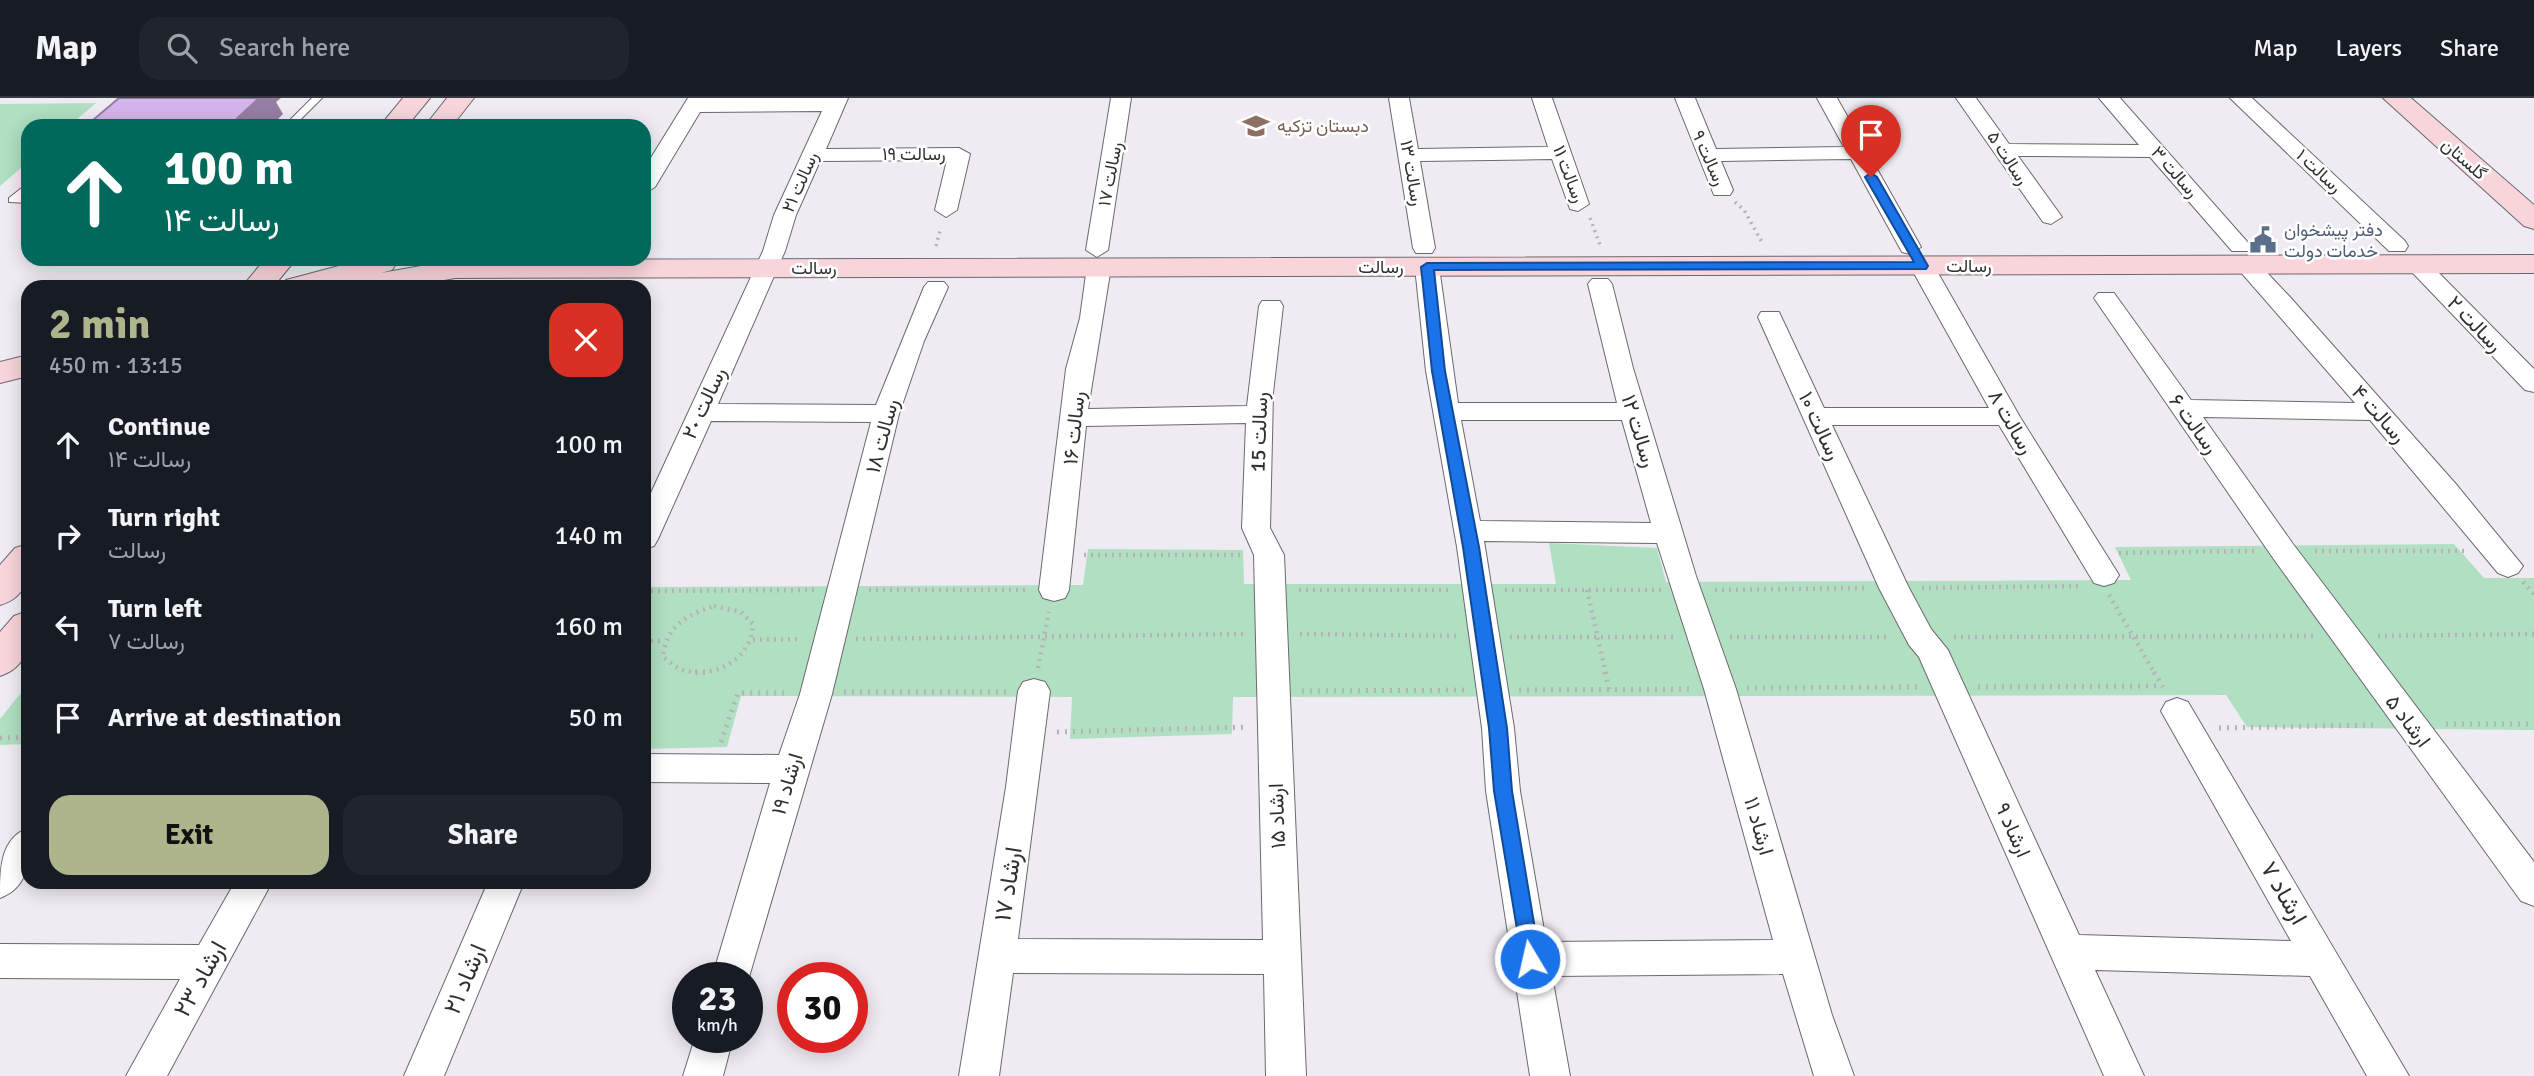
<!DOCTYPE html>
<meta charset="utf-8">
<style>
:root{--surface:#171b24;--page:#20242c;--text:#f1f3f6;--muted:#9ea1a6;--line:#363941;--accent:#aeb48c}
body{margin:0;font-family:Signika,Vazirmatn,sans-serif;background:var(--page);color:var(--text);height:100vh;display:flex;flex-direction:column;font-size:26px;white-space:nowrap}
*{box-sizing:border-box;margin:0}
p{font-size:23px;color:var(--muted)}
.icon{flex:none;width:38px;height:38px;fill:none;stroke:currentColor;stroke-width:2;stroke-linecap:round;stroke-linejoin:round}
.map{position:relative;flex:1;overflow:hidden}
.details{position:absolute;left:21px;top:182px;width:630px;height:609px;display:flex;flex-direction:column;background:var(--surface);border-radius:21px;box-shadow:0 4px 18px #0003}
.details>*{flex:none}
.banner{position:absolute;left:21px;top:21px;width:630px;height:147px;border-radius:21px;box-shadow:0 4px 18px #0003;background:#00695c;color:#fff;overflow:hidden}
.speed{position:absolute;left:672px;top:864px;display:flex;gap:14px;font-size:35px;font-weight:700;text-align:center}
.speed>*{display:grid;place-content:center;width:91px;height:91px;border-radius:50%;background:var(--surface);box-shadow:0 4px 18px #0003;line-height:1}
.speed small{font-size:18px;font-weight:400}
.speed .limit{border:10px solid #d22;background:#fff;color:#111}
.pin{position:absolute;display:grid;place-items:center;width:60px;height:60px;color:#fff;margin:-72px -30px;border-radius:50% 50% 50% 0;rotate:-45deg;box-shadow:0 0 7px #0007}
.pin .icon{rotate:45deg}
.me{position:absolute;width:77px;margin:-38px;rotate:351deg;stroke-linejoin:round;filter:drop-shadow(0 0 5px #0008)}
.turn{display:flex;align-items:center;gap:24px;height:147px;padding:0 28px;font-size:32px}
.turn .icon{width:91px;height:91px;stroke-width:2.5}
.turn b{display:block;font-size:49px;line-height:60px}
.round{display:grid;place-items:center;flex:none;width:74px;height:74px;border-radius:21px;background:var(--page)}
.overview{display:flex;align-items:center;justify-content:space-between;height:119px;padding:0 28px}
h1{font-size:42px;font-weight:700;line-height:52px;color:var(--accent)}
.primary-button{display:flex;gap:14px;margin-top:auto;padding:14px 28px}
.primary-button a{flex:1;height:80px;border-radius:21px;background:var(--accent);color:#111;font-size:28px;font-weight:700;line-height:80px;text-align:center}
.primary-button a+a{background:var(--page);color:var(--text)}
ul{padding:0;list-style:none}
li{display:flex;align-items:center;gap:21px;height:91px;padding:0 28px}
li div{flex:1}
li b{display:block;font-size:26px}
li em{font-style:normal}
header{display:flex;align-items:center;gap:42px;box-sizing:border-box;height:98px;padding:0 35px;background:var(--surface);border-bottom:2px solid var(--line)}
header strong{font-size:33px}
nav{display:flex;gap:38px;margin-inline-start:auto;font-size:24px}
.search{width:490px;height:63px;background:var(--page);display:flex;align-items:center;gap:18px;box-sizing:border-box;padding:0 24px;border-radius:21px;color:var(--muted);font-size:26px}
.map>svg:first-child{display:block}
.green{fill:#b0dfc1}
.lines{fill:none;stroke-linecap:round;stroke-linejoin:round}
.lane-casing{stroke:#6c686f;stroke-width:2}
.street-casing{stroke:#6c686f;stroke-width:2}
.secondary-casing{stroke:#6c686f;stroke-width:2}
.path-far2{stroke:#b6b2b8;stroke-width:3.5;stroke-dasharray:2 4.5;stroke-linecap:butt}
.path-far1{stroke:#b6b2b8;stroke-width:4.5;stroke-dasharray:2 5;stroke-linecap:butt}
.path{stroke:#b6b2b8;stroke-width:5;stroke-dasharray:2 6;stroke-linecap:butt}
.lane{fill:#fff;fill-rule:evenodd}
.street{fill:#fff;fill-rule:evenodd}
.secondary{fill:#f8d4db;fill-rule:evenodd}
.shaded-wall{fill:#957ea4}
.building{fill:#d5b4eb;stroke:#957ea4;stroke-width:2}
.route{fill:#1a73e8;stroke:#114b97;stroke-width:2}
.labels{text-anchor:middle;dominant-baseline:central;stroke-width:5;stroke-linejoin:round;paint-order:stroke}
.far-education-label{font-size:18px;fill:#785e54;stroke:#fff;text-anchor:start}
.far-street-label{font-size:18px;fill:#312f32;stroke:#fff}
.far-service-label{font-size:18px;fill:#4e5e75;stroke:#fff;text-anchor:start}
.street-label{font-size:21px;fill:#312f32;stroke:#fff}
.near-street-label{font-size:24px;fill:#312f32;stroke:#fff}
</style>
<header>
<strong>Map</strong>
<div class="search"><svg class="icon" aria-label="search" viewBox="0 0 24 24"><circle cx="10" cy="10" r="6"/><path d="M15 15l6 6"/></svg>Search here</div>
<nav><a>Map</a><a>Layers</a><a>Share</a></nav>
</header>
<div class="map">
<svg width="2534" height="978" viewBox="0 0 2534 978">
<rect width="100%" height="100%" fill="#efebf2"/>
<!-- green -->
<g class="green">
<path d="M 96,5 L 69,28 L 28,28 L 28,64 L 0,88 L 0,6 Z"/>
<path d="M 1549,445 L 1657,450 L 1666,484 L 2131,482 L 2115,449 L 2454,446 L 2484,480 L 2534,480 L 2534,632 L 2247,629 L 2226,597 L 1233,599 L 1232,636 L 1070,641 L 1072,599 L 741,598 L 727,649 L 644,651 L 644,489 L 1083,487 L 1088,451 L 1243,452 L 1244,486 L 1556,486 Z"/>
<path d="M 28,586 L 28,646 L 0,647 L 0,621 Z"/>
</g>
<g class="lines">
<!-- lane casing -->
<g class="lane-casing">
<g id="lane">
<path d="M 312,0 L 322,0 L 294,28 L 284,28 Z"/>
<path d="M 28,85 L 28,94 L 22,99 L 28,99 L 28,105 L 9,104 L 9,100 Z"/>
</g>
</g>
<!-- street casing -->
<g class="street-casing">
<g id="street">
<path d="M 688,0 L 848,0 L 826,51 L 959,50 L 970,56 L 957,112 L 946,119 L 935,112 L 947,62 L 820,63 L 796,117 L 785,153 L 718,306 L 876,307 L 924,189 L 928,184 L 944,184 L 948,189 L 924,243 L 899,316 L 832,596 L 747,886 L 747,880 L 712,880 L 770,685 L 644,684 L 644,656 L 779,657 L 800,596 L 871,324 L 711,323 L 658,441 L 654,448 L 644,451 L 644,410 L 763,153 L 774,117 L 822,13 L 700,14 L 655,89 L 644,96 L 644,71 Z"/>
<path d="M 1111,0 L 1131,0 L 1108,152 L 1097,159 L 1086,152 Z"/>
<path d="M 1389,0 L 1409,0 L 1418,51 L 1548,49 L 1532,0 L 1552,0 L 1589,106 L 1578,113 L 1570,111 L 1552,61 L 1420,63 L 1435,150 L 1432,155 L 1416,155 L 1413,150 Z"/>
<path d="M 1675,0 L 1695,0 L 1716,51 L 1844,49 L 1817,0 L 1837,0 L 1921,149 L 1910,156 L 1902,154 L 1851,61 L 1721,63 L 1733,92 L 1730,97 L 1714,97 Z"/>
<path d="M 1956,0 L 1976,0 L 2009,46 L 2139,47 L 2099,0 L 2120,0 L 2251,148 L 2248,153 L 2232,153 L 2150,59 L 2018,58 L 2062,119 L 2051,126 L 2043,124 Z"/>
<path d="M 2230,0 L 2252,0 L 2405,143 L 2408,148 L 2405,153 L 2389,153 Z"/>
<path d="M 2417,159 L 2425,161 L 2534,271 L 2534,294 L 2525,292 L 2409,171 L 2405,166 L 2409,161 Z"/>
<path d="M 2247,160 L 2255,162 L 2290,199 L 2455,385 L 2523,468 L 2518,475 L 2508,479 L 2498,475 L 2370,322 L 2203,319 L 2293,446 L 2534,764 L 2534,808 L 2521,803 L 2273,460 L 2094,200 L 2098,195 L 2114,195 L 2191,302 L 2355,305 L 2239,172 L 2235,167 L 2239,162 Z"/>
<path d="M 1922,161 L 1930,163 L 1934,168 L 2020,319 L 2119,477 L 2114,485 L 2104,488 L 2094,485 L 1999,327 L 1832,327 L 1909,490 L 1931,531 L 1948,552 L 2079,837 L 2291,843 L 2161,613 L 2166,604 L 2177,600 L 2188,604 L 2409,978 L 2367,978 L 2310,878 L 2095,872 L 2144,978 L 2104,978 L 1919,559 L 1909,547 L 1879,490 L 1758,219 L 1761,214 L 1779,214 L 1824,310 L 1989,310 L 1910,168 L 1914,163 Z"/>
<path d="M 1099,162 L 1107,164 L 1111,169 L 1088,311 L 1247,308 L 1259,208 L 1262,203 L 1280,203 L 1283,208 L 1273,295 L 1270,430 L 1284,457 L 1306,978 L 1266,978 L 1264,876 L 1013,875 L 999,978 L 959,978 L 1006,689 L 1018,593 L 1023,584 L 1034,581 L 1045,584 L 1050,593 L 1018,841 L 1263,842 L 1254,457 L 1242,430 L 1246,325 L 1086,328 L 1069,492 L 1065,500 L 1054,503 L 1043,500 L 1039,492 L 1066,271 L 1080,220 L 1087,169 L 1091,164 Z"/>
<path d="M 1427,162 L 1435,164 L 1439,169 L 1458,305 L 1617,305 L 1588,186 L 1592,181 L 1608,181 L 1612,186 L 1633,270 L 1696,478 L 1736,591 L 1832,917 L 1854,978 L 1814,978 L 1783,876 L 1552,878 L 1570,978 L 1530,978 L 1486,693 L 1482,630 L 1457,449 L 1426,273 L 1415,169 L 1419,164 ZM 1461,322 L 1622,322 L 1651,425 L 1480,423 ZM 1484,443 L 1657,445 L 1704,591 L 1773,842 L 1546,844 L 1520,693 L 1514,630 Z"/>
<path d="M 28,730 C 28,759 32,788 0,800 C 0,771 0,741 28,730 Z"/>
<path d="M 235,784 L 272,784 L 167,978 L 126,978 L 180,881 L 0,880 L 0,846 L 199,847 Z"/>
<path d="M 488,784 L 524,784 L 444,978 L 404,978 Z"/>
<path d="M 695,940 L 733,940 L 723,978 L 683,978 Z"/>
</g>
</g>
<!-- secondary casing -->
<g class="secondary-casing">
<g id="secondary">
<path d="M 403,0 L 430,0 L 407,28 L 380,28 Z"/>
<path d="M 447,0 L 474,0 L 452,28 L 425,28 Z"/>
<path d="M 2383,0 L 2411,0 L 2534,107 L 2534,131 L 2524,128 Z"/>
<path d="M 2534,157 L 2534,175 L 455,180 L 406,189 L 341,189 L 343,186 L 331,189 L 282,189 L 286,182 L 365,161 L 393,161 L 396,166 L 392,172 L 381,175 L 455,162 Z"/>
<path d="M 265,161 L 296,161 L 273,189 L 242,189 Z"/>
<path d="M 28,257 L 28,278 L 0,285 L 0,264 Z"/>
<path d="M 28,446 C 28,474 31,498 0,507 L 0,467 L 15,450 Z"/>
<path d="M 28,513 C 28,542 32,567 0,578 L 0,534 L 14,518 Z"/>
</g>
</g>
<!-- path-far2 -->
<g class="path-far2">
<path d="M 1735,104 L 1744,112 L 1763,146"/>
<path d="M 1590,120 L 1600,147"/>
<path d="M 936,148 L 941,129"/>
</g>
<!-- path-far1 -->
<g class="path-far1">
<path d="M 2315,453 L 2464,453"/>
<path d="M 2119,455 L 2254,453"/>
<path d="M 1084,457 L 1240,457"/>
<path d="M 2523,484 L 2534,496"/>
<path d="M 1922,490 L 2081,488"/>
<path d="M 869,492 L 1028,492"/>
<path d="M 1299,492 L 1451,492"/>
<path d="M 1505,492 L 1661,492"/>
<path d="M 1587,492 L 1606,576"/>
<path d="M 1715,492 L 1867,490"/>
<path d="M 644,493 L 815,492"/>
<path d="M 2109,497 L 2155,576"/>
<path d="M 714,508 L 741,514 L 753,526 C 752,559 719,580 686,573 C 678,572 670,564 663,559 C 666,528 686,517 714,508 Z"/>
<path d="M 1300,536 L 1459,538"/>
<path d="M 2378,538 L 2534,536"/>
<path d="M 1510,539 L 1676,539"/>
<path d="M 1730,539 L 1890,539"/>
<path d="M 1954,539 L 2313,538"/>
<path d="M 856,541 L 1246,536"/>
<path d="M 753,542 L 801,541"/>
<path d="M 644,543 L 663,543"/>
<path d="M 1038,570 L 1049,514"/>
</g>
<!-- path -->
<g class="path">
<path d="M 695,574 L 708,574"/>
<path d="M 1605,574 L 1609,591"/>
<path d="M 2154,574 L 2163,589"/>
<path d="M 1978,589 L 2162,588"/>
<path d="M 1747,590 L 1920,589"/>
<path d="M 1519,592 L 1693,591"/>
<path d="M 1302,593 L 1465,592"/>
<path d="M 844,594 L 1006,594"/>
<path d="M 2446,626 L 2534,626"/>
<path d="M 2219,630 L 2378,627"/>
<path d="M 1057,634 L 1248,629"/>
<path d="M 0,640 L 28,639"/>
<path d="M 721,644 L 738,595 L 789,595"/>
</g>
<!-- lane -->
<use href="#lane" class="lane"/>
<!-- street -->
<use href="#street" class="street"/>
<!-- secondary -->
<use href="#secondary" class="secondary"/>
</g>
<!-- shaded-wall -->
<path class="shaded-wall" d="M 254,0 L 281,0 L 276,4 L 283,16 L 271,28 L 229,28 Z"/>
<!-- building -->
<path class="building" d="M 119,0 L 259,0 L 229,28 L 86,28 Z"/>
<!-- route -->
<path class="route" d="M 1871,75 L 1877,79 L 1928,168 L 1926,171 L 1434,172 L 1445,273 L 1479,449 L 1507,630 L 1512,693 L 1540,861 L 1537,867 L 1530,870 L 1523,867 L 1494,693 L 1489,630 L 1463,449 L 1432,273 L 1421,169 L 1427,165 L 1914,164 L 1865,79 Z"/>
<!-- icons -->
<defs>
<g id="school-bare" transform="scale(2.1)"><path d="M0-5L7-2L0 1L-7-2ZM-4 1L0 2.5L4 1V4Q0 6-4 4Z" fill="#8d6e63" stroke="#fff" stroke-width="2.5" paint-order="stroke"/></g>
<g id="civic-bare" transform="scale(2.1)"><path d="M-.6-6.5H3V-4.5H.6V-3L4-1V1h2V6H-6V1h2V-1L-.6-3ZM-1.2 2.5V6h2.4V2.5Z" fill="#5c6f8a" stroke="#fff" stroke-width="2.5" paint-order="stroke"/></g>
</defs>
<g fill-rule="evenodd">
<use href="#school-bare" x="1256" y="28"/>
<use href="#civic-bare" x="2263" y="142"/>
</g>
<g class="labels">
<!-- far-education labels -->
<g class="far-education-label">
<text x="1277" y="28">دبستان تزکیه</text>
</g>
<!-- far-street labels -->
<g class="far-street-label">
<text x="914" y="56">رسالت ۱۹</text>
<text transform="translate(1709 60) rotate(66)">رسالت ۹</text>
<text transform="translate(2008 60) rotate(57)">رسالت ۵</text>
<text transform="translate(2464 61) rotate(41)">گلستان</text>
<text transform="translate(2319 73) rotate(43)">رسالت ۱</text>
<text transform="translate(2175 74) rotate(49)">رسالت ۳</text>
<text transform="translate(1412 75) rotate(80)">رسالت ۱۳</text>
<text transform="translate(1110 76) rotate(-79)">رسالت ۱۷</text>
<text transform="translate(1569 76) rotate(69)">رسالت ۱۱</text>
<text transform="translate(800 84) rotate(-66)">رسالت ۲۱</text>
<text x="1969" y="168">رسالت</text>
<text x="1381" y="169">رسالت</text>
<text x="814" y="170">رسالت</text>
</g>
<!-- far-service labels -->
<g class="far-service-label">
<text x="2284" y="132">دفتر پیشخوان<tspan x="2284" dy="21">خدمات دولت</tspan></text>
</g>
<!-- street labels -->
<g class="street-label">
<text transform="translate(2475 226) rotate(46)">رسالت ۲</text>
<text transform="translate(704 305) rotate(-65)">رسالت ٢٠</text>
<text transform="translate(2379 316) rotate(48)">رسالت ۴</text>
<text transform="translate(2011 324) rotate(60)">رسالت ۸</text>
<text transform="translate(2194 326) rotate(54)">رسالت ۶</text>
<text transform="translate(1820 328) rotate(65)">رسالت ۱۰</text>
<text transform="translate(1074 330) rotate(-84)">رسالت ۱۶</text>
<text transform="translate(1639 333) rotate(73)">رسالت ۱۲</text>
<text transform="translate(1259 334) rotate(-88)">رسالت 15</text>
<text transform="translate(882 338) rotate(-75)">رسالت ۱۸</text>
<text transform="translate(2408 623) rotate(53)">ارشاد ۵</text>
<text transform="translate(787 686) rotate(-73)">ارشاد ۱۹</text>
<text transform="translate(1277 718) rotate(-92)">ارشاد ۱۵</text>
<text transform="translate(1759 728) rotate(74)">ارشاد ۱۱</text>
<text transform="translate(2013 732) rotate(66)">ارشاد ۹</text>
</g>
<!-- near-street labels -->
<g class="near-street-label">
<text transform="translate(1008 786) rotate(-81)">ارشاد ۱۷</text>
<text transform="translate(2284 795) rotate(60)">ارشاد ۷</text>
<text transform="translate(200 881) rotate(-61)">ارشاد ۲۳</text>
<text transform="translate(465 881) rotate(-67)">ارشاد ۲۱</text>
</g>
</g>
</svg>
<div class="speed"><div>23<small>km/h</small></div><div class="limit">30</div></div>
<div class="pin" style="left:1871px;top:79px;background:#d93025"><svg class="icon" aria-label="arrive" viewBox="0 0 24 24"><path d="M6 21V4h12l-3 4 3 4H6"/></svg></div>
<svg class="me" style="left:1530px;top:861px" viewBox="-20 -20 40 40"><circle r="17" fill="#1a73e8" stroke="#fff" stroke-width="3"/><path d="M0-11L8 9 0 5-8 9z" fill="#fff"/></svg>
<div class="banner">
<div class="turn"><svg class="icon" aria-label="ahead" viewBox="0 0 24 24"><path d="M12 20V5M6 11l6-6 6 6"/></svg><div><b>100 m</b>رسالت ۱۴</div></div>
</div>
<section class="details">
<div class="overview"><div><h1>2 min</h1><p>450 m · 13:15</p></div><a class="round" style="background:#d93025;color:#fff"><svg class="icon" aria-label="close" viewBox="0 0 24 24"><path d="M6 6l12 12M18 6L6 18"/></svg></a></div>
<ul>
<li><svg class="icon" aria-label="ahead" viewBox="0 0 24 24"><path d="M12 20V5M6 11l6-6 6 6"/></svg><div><b>Continue</b><p>رسالت ۱۴</p></div><em>100 m</em></li>
<li><svg class="icon" aria-label="right" viewBox="0 0 24 24"><path d="M7 20v-9h11M14 6l5 5-5 5"/></svg><div><b>Turn right</b><p>رسالت</p></div><em>140 m</em></li>
<li><svg class="icon" aria-label="left" viewBox="0 0 24 24"><path d="M17 20v-9H6M10 6l-5 5 5 5"/></svg><div><b>Turn left</b><p>رسالت ۷</p></div><em>160 m</em></li>
<li><svg class="icon" aria-label="arrive" viewBox="0 0 24 24"><path d="M6 21V4h12l-3 4 3 4H6"/></svg><div><b>Arrive at destination</b></div><em>50 m</em></li>
</ul>
<div class="primary-button"><a>Exit</a><a>Share</a></div>
</section>
</div>
